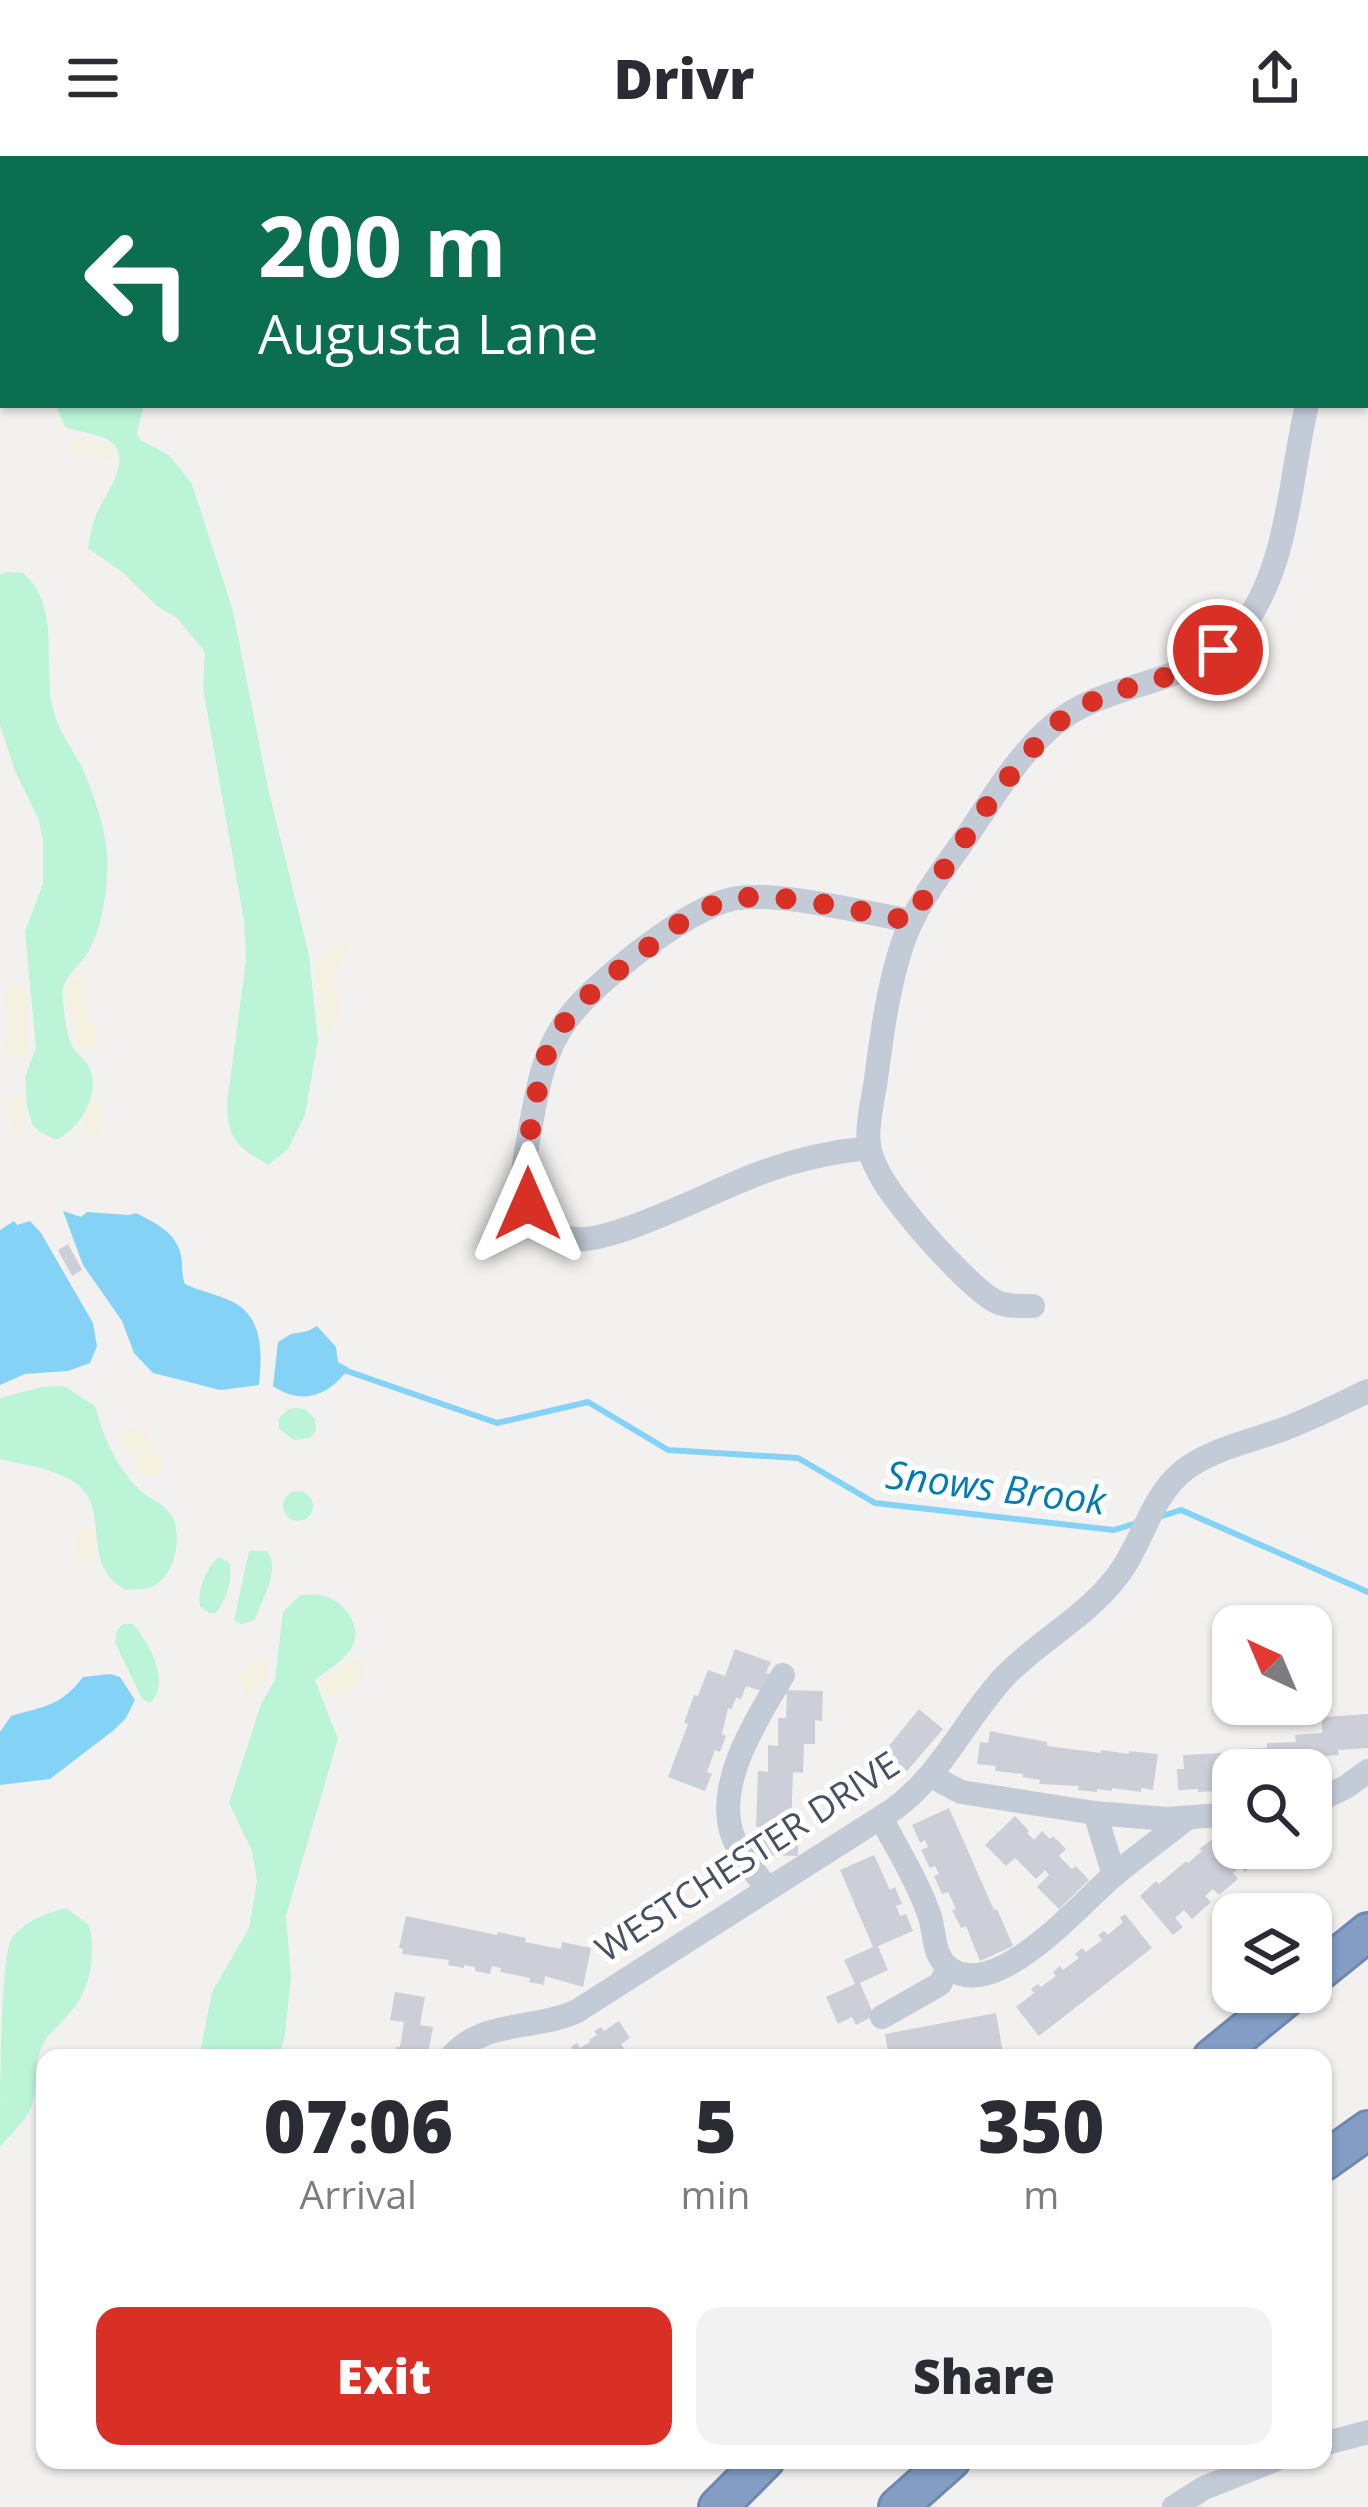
<!DOCTYPE html>
<style>
:root{--surface:#fff;--page:#f2f2f3;--text:#2b2b33;--muted:#7c7c81;--accent:#d93025}
body{margin:0;font-family:"Open Sans",sans-serif;background:var(--page);color:var(--text);height:100vh;display:flex;flex-direction:column;font-size:45px;white-space:nowrap}
*{box-sizing:border-box;margin:0}
p{font-size:39px;color:var(--muted)}
.icon{flex:none;width:66px;height:66px;fill:none;stroke:currentColor;stroke-width:2;stroke-linecap:round;stroke-linejoin:round}
.map{position:relative;flex:1;overflow:hidden}
.drawer{position:absolute;left:36px;top:1893px;width:1296px;height:420px;display:flex;flex-direction:column;background:var(--surface);border-radius:24px;box-shadow:0 3px 9px #0004}
.drawer>*{flex:none}
.guide{position:absolute;left:0px;top:0px;width:1368px;height:252px;box-shadow:0 3px 9px #0004;background:#0b6e4f;color:#fff;overflow:hidden}
.needle{width:78px;rotate:316deg}
.fabs{position:absolute;left:1212px;top:1449px;display:grid;gap:24px}
.fabs a{display:grid;place-items:center;width:120px;height:120px;border-radius:24px;background:var(--surface);box-shadow:0 3px 9px #0004;font-size:60px}
.pin{position:absolute;display:grid;place-items:center;width:102px;height:102px;color:#fff;margin:-51px;border:6px solid #fff;border-radius:50%;box-shadow:0 3px 12px #0007}
.me{position:absolute;width:132px;margin:-66px;rotate:0deg;stroke-linejoin:round;filter:drop-shadow(0 0 9px #0008)}
.turn{display:flex;align-items:center;gap:42px;height:252px;padding:0 60px;font-size:54px}
.turn .icon{width:156px;height:156px;stroke-width:2.5}
.turn b{display:block;font-size:84px;line-height:102px}
.eta{display:flex;justify-content:space-evenly;align-items:center;height:204px;text-align:center}
.eta b{font-size:72px;font-weight:800;line-height:84px}
.action{display:flex;gap:24px;margin-top:auto;padding:24px 60px}
.action a{flex:1;height:138px;border-radius:24px;background:var(--accent);color:#fff;font-size:48px;font-weight:800;line-height:138px;text-align:center}
.action a+a{background:var(--page);color:var(--text)}
header{display:flex;justify-content:space-between;align-items:center;height:156px;padding:0 60px;background:var(--surface);font-size:54px;font-weight:800}
.map>svg:first-child{display:block}
.green{fill:#bbf4d7}
.sand{fill:#f5f1e0}
.water{fill:#84d3f6}
.lines{fill:none;stroke-linecap:round;stroke-linejoin:round}
.stream{stroke:#84d3f6;stroke-width:6}
.building{fill:#cccfd7}
.highway-casing{stroke:#6e88b0;stroke-width:42}
.minor{stroke:#c3cbd7;stroke-width:24}
.highway{stroke:#839dc4;stroke-width:36}
.route{stroke:#d93025;stroke-width:21;stroke-dasharray:0 37.8}
.labels{text-anchor:middle;dominant-baseline:central;stroke-width:10;stroke-linejoin:round;paint-order:stroke}
.street-label{font-size:36px;fill:#465261;stroke:#fff}
.water-label{font-size:39px;font-style:italic;fill:#017bb2;stroke:#fff}
</style>
<header><svg class="icon" aria-label="menu" viewBox="0 0 24 24"><path d="M4 6h16M4 12h16M4 18h16"/></svg>Drivr<svg class="icon" aria-label="share" viewBox="0 0 24 24"><path d="M12 15V3M7 8l5-5 5 5M5 13v7h14v-7"/></svg></header>
<div class="map">
<svg width="1368" height="2351" viewBox="0 0 1368 2351">
<rect width="100%" height="100%" fill="#f3f1f0"/>
<!-- green -->
<g class="green">
<path d="M 56,249 L 144,249 L 137,277 L 140,284 L 169,299 L 192,328 L 233,455 L 268,632 L 309,799 L 318,884 L 305,959 L 288,993 L 268,1009 C 237,990 228,985 227,947 L 246,805 L 244,765 L 203,532 L 205,496 L 177,462 L 157,450 L 122,416 L 88,392 C 90,379 92,367 98,355 C 107,336 133,302 110,285 C 101,278 77,276 65,271 Z"/>
<path d="M 8,416 L 23,417 C 60,448 44,506 52,549 C 58,577 73,591 84,616 C 94,640 105,671 107,697 C 109,725 103,772 88,796 C 80,810 66,819 62,834 C 64,851 65,875 72,890 C 77,899 86,904 90,913 C 101,938 79,974 56,984 L 40,976 L 32,968 L 27,950 L 25,921 L 36,892 L 25,775 L 43,728 L 43,685 L 39,664 L 15,615 L 0,569 L 0,418 Z"/>
<path d="M 64,1230 L 95,1250 C 103,1279 116,1311 138,1332 C 148,1343 167,1348 173,1362 C 182,1383 175,1418 154,1430 C 146,1434 135,1433 126,1434 C 77,1408 114,1352 74,1326 C 53,1312 24,1309 0,1303 L 0,1242 L 42,1231 Z"/>
<path d="M 296,1252 L 305,1253 L 315,1263 L 316,1275 L 310,1282 L 294,1284 L 279,1273 L 279,1262 L 289,1253 Z"/>
<circle cx="298" cy="1350" r="15"/>
<path d="M 249,1395 L 267,1395 C 281,1415 262,1442 255,1464 L 241,1468 L 234,1465 Z"/>
<path d="M 219,1401 L 229,1407 C 234,1423 226,1443 216,1457 L 209,1457 L 200,1450 C 197,1434 206,1412 219,1401 Z"/>
<path d="M 300,1439 C 307,1439 314,1438 321,1439 C 342,1443 364,1469 352,1491 C 345,1504 326,1515 315,1524 L 338,1583 L 286,1760 L 291,1821 L 285,1879 L 279,1902 L 199,1902 L 212,1836 L 249,1772 L 257,1725 L 252,1695 L 229,1647 L 261,1548 L 275,1524 L 283,1456 Z"/>
<path d="M 123,1468 L 133,1468 C 149,1487 172,1527 150,1547 L 142,1543 L 115,1486 L 117,1474 Z"/>
<path d="M 66,1752 L 89,1769 C 96,1796 91,1830 74,1852 C 64,1865 50,1875 43,1888 C 33,1907 38,1925 33,1945 C 28,1964 12,1977 0,1991 C 0,1950 0,1815 10,1785 C 22,1766 46,1757 66,1752 Z"/>
</g>
<!-- sand -->
<g class="sand">
<path d="M 86,282 L 94,288 L 111,290 L 116,298 L 113,305 L 101,305 L 91,297 L 83,303 L 76,300 L 72,288 L 75,284 Z"/>
<path d="M 344,787 L 348,791 C 344,804 333,816 333,831 C 333,838 340,843 340,850 C 341,859 331,873 327,880 L 323,878 C 318,865 319,860 321,847 C 322,832 319,842 316,827 C 312,806 330,797 344,787 Z"/>
<path d="M 81,822 L 85,825 L 88,860 L 96,876 L 97,890 L 88,896 L 74,886 L 75,869 L 65,838 L 69,823 Z"/>
<path d="M 9,825 L 21,828 L 28,847 L 28,894 L 17,904 L 9,902 L 5,890 L 8,863 L 4,840 Z"/>
<path d="M 17,936 L 26,946 L 25,971 L 19,980 L 14,976 L 8,959 L 10,941 Z"/>
<path d="M 92,947 L 100,948 L 104,959 L 97,980 L 89,983 L 83,978 C 82,968 85,954 92,947 Z"/>
<path d="M 133,1270 L 146,1274 L 152,1294 L 163,1305 L 161,1314 L 153,1322 L 138,1317 L 132,1298 L 120,1287 L 122,1277 Z"/>
<path d="M 86,1368 L 96,1374 L 95,1401 L 86,1406 L 74,1407 L 78,1376 Z"/>
<path d="M 260,1498 L 268,1508 L 268,1523 L 247,1539 L 244,1539 L 239,1518 Z"/>
<path d="M 354,1503 L 361,1503 C 375,1526 345,1543 325,1539 L 321,1532 L 322,1523 Z"/>
</g>
<!-- water -->
<g class="water">
<path d="M 63,1055 L 81,1061 L 87,1056 L 129,1059 L 136,1057 C 155,1067 176,1076 181,1099 C 183,1109 181,1118 185,1128 C 200,1135 216,1138 231,1145 C 264,1160 262,1198 259,1229 L 220,1234 L 153,1217 L 134,1197 L 122,1165 L 83,1109 Z"/>
<path d="M 14,1065 L 17,1069 L 30,1065 L 41,1077 L 93,1167 L 97,1190 L 90,1207 L 68,1215 L 25,1218 L 0,1229 L 0,1074 Z"/>
<path d="M 317,1170 L 336,1191 L 338,1206 L 349,1212 C 329,1240 302,1250 273,1230 L 278,1186 L 291,1178 L 308,1175 Z"/>
<path d="M 110,1518 L 120,1521 L 135,1544 L 126,1562 L 114,1574 L 50,1623 L 0,1629 L 0,1576 L 11,1560 C 44,1550 60,1551 83,1521 Z"/>
</g>
<g class="lines">
<!-- stream -->
<g class="stream">
<path d="M 344,1214 L 497,1267 L 588,1246 L 668,1294 L 798,1302 L 875,1347 L 1114,1374 L 1137,1367"/>
<path d="M 1162,1360 L 1181,1354 L 1368,1436"/>
</g>
</g>
<!-- building -->
<g class="building">
<path d="M 68,1088 L 82,1114 L 72,1120 L 58,1094 Z"/>
<path d="M 735,1493 L 771,1506 L 766,1517 L 770,1518 L 764,1536 L 746,1530 L 741,1543 L 736,1542 L 731,1554 L 728,1552 L 722,1578 L 726,1580 L 720,1596 L 715,1594 L 707,1616 L 712,1618 L 705,1635 L 668,1621 L 688,1568 L 684,1567 L 694,1539 L 698,1540 L 708,1514 L 725,1520 Z"/>
<path d="M 782,1534 L 823,1535 L 822,1565 L 815,1564 L 815,1588 L 804,1588 L 803,1617 L 793,1616 L 791,1672 L 799,1672 L 798,1700 L 762,1699 L 762,1684 L 756,1684 L 756,1678 L 763,1678 L 763,1671 L 756,1671 L 758,1615 L 768,1616 L 768,1589 L 778,1590 L 778,1562 L 786,1562 L 787,1538 L 782,1538 Z"/>
<path d="M 919,1553 L 943,1573 L 907,1615 L 884,1596 Z"/>
<path d="M 1368,1558 L 1368,1592 L 1338,1594 L 1339,1599 L 1326,1600 L 1327,1611 L 1315,1614 L 1233,1614 L 1232,1634 L 1198,1636 L 1198,1633 L 1178,1634 L 1177,1613 L 1184,1613 L 1183,1599 L 1240,1596 L 1240,1593 L 1267,1592 L 1267,1587 L 1296,1586 L 1295,1579 L 1322,1577 L 1322,1561 Z"/>
<path d="M 990,1575 L 1047,1586 L 1047,1590 L 1101,1597 L 1101,1594 L 1129,1598 L 1129,1595 L 1158,1598 L 1153,1634 L 1141,1632 L 1141,1636 L 1112,1632 L 1112,1635 L 1097,1633 L 1097,1636 L 1078,1634 L 1079,1630 L 1039,1628 L 1040,1624 L 1022,1621 L 1023,1618 L 995,1615 L 996,1610 L 977,1608 L 980,1586 L 988,1587 Z"/>
<path d="M 949,1652 L 994,1754 L 997,1753 L 1013,1790 L 980,1805 L 966,1770 L 961,1772 L 952,1754 L 956,1753 L 948,1736 L 942,1738 L 934,1720 L 939,1718 L 935,1710 L 930,1712 L 921,1694 L 928,1691 L 925,1684 L 920,1687 L 912,1669 Z"/>
<path d="M 1015,1660 L 1029,1675 L 1027,1677 L 1034,1684 L 1042,1675 L 1050,1683 L 1053,1680 L 1066,1693 L 1059,1700 L 1072,1713 L 1076,1710 L 1089,1724 L 1059,1753 L 1037,1731 L 1049,1719 L 1045,1714 L 1036,1723 L 1015,1702 L 1006,1710 L 985,1689 Z"/>
<path d="M 1228,1672 L 1233,1677 L 1233,1692 L 1246,1692 L 1258,1705 L 1245,1716 L 1240,1711 L 1233,1717 L 1238,1723 L 1219,1739 L 1213,1733 L 1205,1740 L 1211,1746 L 1192,1763 L 1184,1754 L 1175,1762 L 1183,1771 L 1173,1779 L 1140,1740 L 1156,1725 L 1159,1728 L 1186,1705 L 1188,1707 L 1202,1695 L 1199,1693 Z"/>
<path d="M 874,1699 L 890,1734 L 895,1731 L 902,1748 L 896,1750 L 900,1760 L 906,1758 L 913,1775 L 878,1790 L 888,1814 L 860,1827 L 874,1860 L 856,1869 L 852,1861 L 838,1868 L 826,1841 L 855,1828 L 844,1804 L 873,1791 L 840,1714 Z"/>
<path d="M 1125,1758 L 1152,1792 L 1039,1880 L 1016,1851 L 1034,1837 L 1031,1833 L 1038,1828 L 1041,1831 L 1056,1820 L 1053,1816 L 1060,1810 L 1063,1814 L 1079,1802 L 1075,1798 L 1082,1792 L 1086,1796 L 1102,1784 L 1098,1779 L 1104,1775 L 1108,1779 L 1123,1766 L 1120,1762 Z"/>
<path d="M 406,1760 L 497,1779 L 498,1776 L 526,1782 L 525,1786 L 561,1793 L 562,1786 L 591,1792 L 583,1831 L 545,1820 L 544,1829 L 529,1826 L 530,1822 L 500,1816 L 501,1812 L 492,1810 L 490,1818 L 475,1815 L 475,1811 L 464,1809 L 464,1812 L 448,1809 L 449,1804 L 402,1798 L 403,1793 L 399,1792 Z"/>
<path d="M 395,1836 L 425,1841 L 420,1869 L 433,1871 L 428,1898 L 424,1897 L 423,1902 L 394,1902 L 396,1891 L 400,1891 L 404,1866 L 390,1864 Z"/>
<path d="M 996,1857 L 1004,1902 L 889,1902 L 885,1878 Z"/>
<path d="M 619,1865 L 630,1882 L 621,1888 L 630,1902 L 561,1902 L 573,1895 L 571,1891 L 577,1887 L 580,1892 L 590,1886 L 589,1884 L 597,1879 L 594,1875 L 601,1871 L 604,1875 Z"/>
</g>
<g class="lines">
<!-- highway casing -->
<g class="highway-casing">
<g id="highway">
<path d="M 1311,1822 L 1368,1776"/>
<path d="M 1212,1902 L 1293,1836"/>
<path d="M 1323,2006 L 1368,1974"/>
<path d="M 718,2351 L 765,2304"/>
<path d="M 898,2351 L 951,2304"/>
</g>
</g>
<!-- minor -->
<g class="minor">
<path d="M 846,3 L 847,0"/>
<path d="M 1365,205 L 1368,203"/>
<path d="M 869,992 C 829,996 793,1004 755,1019 C 715,1034 613,1087 576,1083 C 548,1081 526,1058 523,1030 C 521,1016 526,999 528,985 C 536,943 540,901 566,865 C 593,827 686,753 732,743 C 777,734 864,757 912,765"/>
<path d="M 1033,1150 C 1021,1150 1008,1151 997,1146 C 975,1136 923,1078 907,1057 C 892,1039 876,1017 870,995 C 865,974 873,944 876,923 C 882,877 888,832 902,789 C 915,749 943,714 967,680 C 992,643 1016,602 1050,572 C 1108,519 1197,536 1246,466 C 1289,405 1290,320 1307,249"/>
<path d="M 931,1620 L 961,1636 L 1095,1657 L 1167,1663 L 1233,1658"/>
<path d="M 1311,1648 L 1346,1631 L 1368,1615"/>
<path d="M 1095,1657 L 1114,1719"/>
<path d="M 881,1662 C 898,1694 918,1726 930,1761 C 935,1777 933,1799 948,1811 C 994,1849 1081,1747 1113,1720 C 1137,1700 1162,1682 1186,1663"/>
<path d="M 768,1733 C 755,1716 739,1699 732,1678 C 715,1626 758,1561 783,1519"/>
<path d="M 882,1861 L 940,1828 L 948,1812"/>
<path d="M 450,1902 C 482,1863 534,1875 577,1855 L 894,1653 C 942,1618 965,1563 1005,1520 C 1039,1485 1084,1462 1115,1423 C 1142,1390 1149,1343 1183,1315 C 1211,1293 1251,1285 1284,1273 C 1313,1262 1340,1248 1368,1235"/>
<path d="M 1323,2288 L 1368,2276"/>
<path d="M 1174,2351 L 1204,2332 L 1275,2304"/>
</g>
<!-- highway -->
<use href="#highway" class="highway"/>
</g>
<g class="lines">
<!-- route -->
<path class="route" d="M 528,1048 C 520,1020 526,995 532,967 C 536,946 538,924 545,903 C 563,852 609,822 650,790 C 673,771 700,751 729,744 C 772,733 866,757 912,765 L 923,744 L 998,634 L 1051,571 L 1080,551 L 1111,537 L 1189,514 L 1218,494"/>
</g>
<g class="labels">
<!-- street labels -->
<g class="street-label">
<text transform="translate(747 1700) rotate(-33)">WESTCHESTER DRIVE</text>
</g>
<!-- water labels -->
<g class="water-label">
<text transform="translate(996 1330) rotate(7)">Snows Brook</text>
</g>
</g>
</svg>
<div class="fabs">
<a><svg class="needle" viewBox="-14 -14 28 28"><path d="M0-13l5 13h-10z" fill="#e53935"/><path d="M0 13l5-13h-10z" fill="#7c7c81"/></svg></a>
<a><svg class="icon" aria-label="search" viewBox="0 0 24 24"><circle cx="10" cy="10" r="6"/><path d="M15 15l6 6"/></svg></a>
<a><svg class="icon" aria-label="layers" viewBox="0 0 24 24"><path d="M12 4l9 5-9 5-9-5zM3 14l9 5 9-5"/></svg></a>
</div>
<div class="pin" style="left:1218px;top:494px;background:#d93025"><svg class="icon" aria-label="arrive" viewBox="0 0 24 24"><path d="M6 21V4h12l-3 4 3 4H6"/></svg></div>
<svg class="me" style="left:528px;top:1048px" viewBox="-20 -20 40 40"><path d="M0-17L14 15 0 8-14 15z" fill="#d93025" stroke="#fff" stroke-width="4"/></svg>
<div class="guide">
<div class="turn"><svg class="icon" aria-label="left" viewBox="0 0 24 24"><path d="M17 20v-9H6M10 6l-5 5 5 5"/></svg><div><b>200 m</b>Augusta Lane</div></div>
</div>
<section class="drawer">
<div class="eta">
<div><b>07:06</b><p>Arrival</p></div>
<div><b>5</b><p>min</p></div>
<div><b>350</b><p>m</p></div>
</div>
<div class="action"><a>Exit</a><a>Share</a></div>
</section>
</div>
